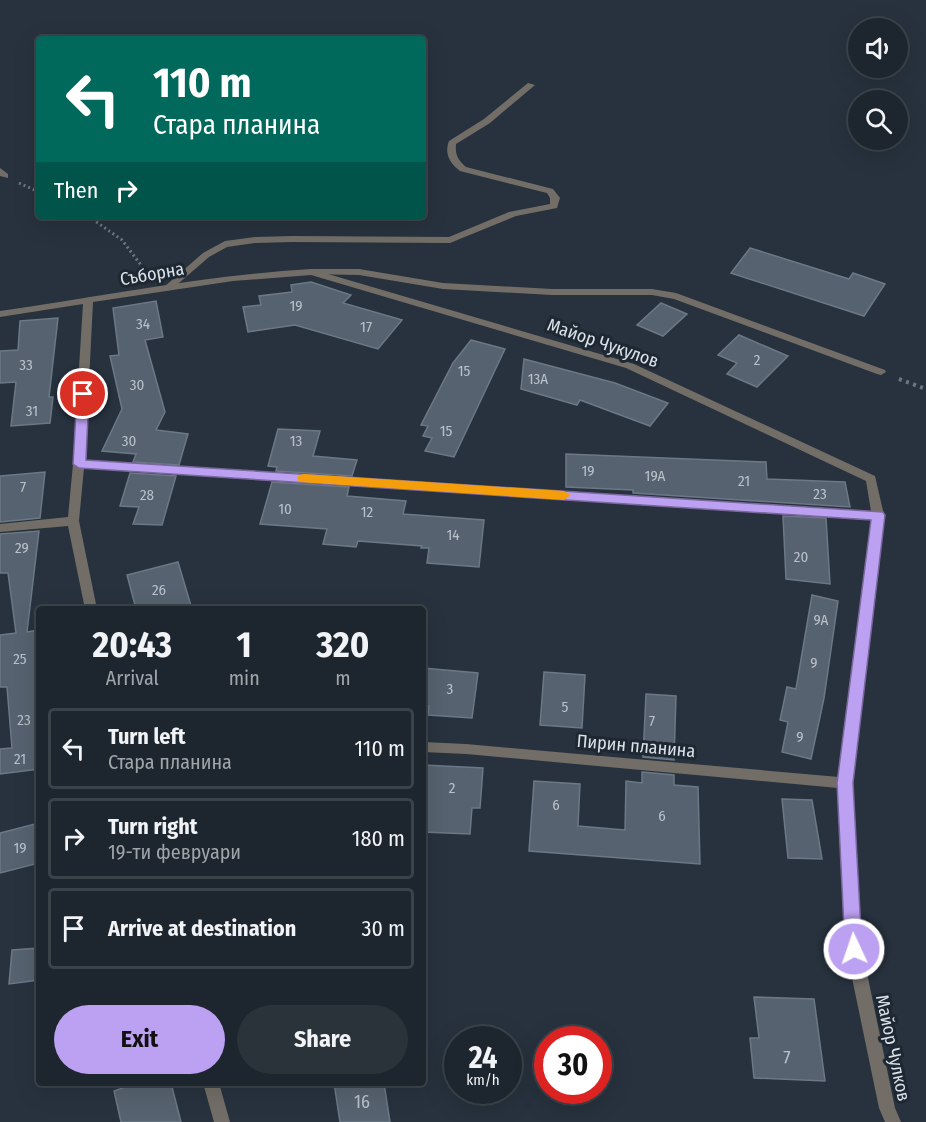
<!DOCTYPE html>
<meta charset="utf-8">
<style>
:root{--surface:#1d262e;--page:#2a323a;--text:#f1f3f6;--muted:#a0a5aa;--line:#3b434a;--accent:#bca0f2}
body{margin:0;font-family:"Fira Sans Condensed",sans-serif;background:var(--page);color:var(--text);height:100vh;display:flex;flex-direction:column;font-size:22px;white-space:nowrap}
*{box-sizing:border-box;margin:0}
p{font-size:20px;color:var(--muted)}
.icon{flex:none;width:33px;height:33px;fill:none;stroke:currentColor;stroke-width:2;stroke-linecap:round;stroke-linejoin:round}
.map{position:relative;flex:1;overflow:hidden}
.drawer{position:absolute;left:36px;top:606px;width:390px;height:480px;display:flex;flex-direction:column;background:var(--surface);border-radius:6px;box-shadow:0 6px 24px #0002,0 0 0 2px var(--line)}
.drawer>*{flex:none}
.banner{position:absolute;left:36px;top:36px;width:390px;height:183px;border-radius:6px;box-shadow:0 6px 24px #0002,0 0 0 2px var(--line);background:#00695c;color:#fff;overflow:hidden}
.tools{position:absolute;left:848px;top:18px;display:grid;gap:12px}
.tools a{display:grid;place-items:center;width:60px;height:60px;border-radius:50%;background:var(--surface);box-shadow:0 6px 24px #0002,0 0 0 2px var(--line);font-size:30px}
.speed{position:absolute;left:444px;top:1026px;display:flex;gap:12px;font-size:30px;font-weight:700;text-align:center}
.speed>*{display:grid;place-content:center;width:78px;height:78px;border-radius:50%;background:var(--surface);box-shadow:0 6px 24px #0002,0 0 0 2px var(--line);line-height:1}
.speed small{font-size:15px;font-weight:400}
.speed .limit{border:9px solid #d22;background:#fff;color:#111}
.pin{position:absolute;display:grid;place-items:center;width:51px;height:51px;color:#fff;margin:-26px;border:3px solid #fff;border-radius:50%;box-shadow:0 2px 6px #0007}
.me{position:absolute;width:66px;margin:-33px;rotate:357deg;stroke-linejoin:round;filter:drop-shadow(0 0 4px #0008)}
.turn{display:flex;align-items:center;gap:21px;height:126px;padding:0 18px;font-size:27px}
.turn .icon{width:78px;height:78px;stroke-width:2.5}
.turn b{display:block;font-size:42px;line-height:51px}
.then{display:flex;align-items:center;height:57px;padding:0 18px;background:#0003;gap:12px;font-size:22px}
.eta{display:flex;justify-content:space-evenly;align-items:center;height:102px;text-align:center}
.eta b{font-size:36px;font-weight:700;line-height:42px}
.primary-button{display:flex;gap:12px;margin-top:auto;padding:12px 18px}
.primary-button a{flex:1;height:69px;border-radius:36px;background:var(--accent);color:#111;font-size:24px;font-weight:700;line-height:69px;text-align:center}
.primary-button a+a{background:var(--page);color:var(--text)}
ul{padding:0;list-style:none}
li{display:flex;align-items:center;gap:18px;height:81px;margin:0 12px 9px;padding:0 6px;border:3px solid var(--line);border-radius:6px}
li div{flex:1}
li b{display:block;font-size:22px}
li em{font-style:normal}
.map>svg:first-child{display:block}
.building{fill:#56626f;stroke:#6b7885;stroke-width:1.5}
.lines{fill:none;stroke-linecap:round;stroke-linejoin:round}
.path-far1{stroke:#6d7680;stroke-width:3;stroke-dasharray:2 3;stroke-linecap:butt}
.path{stroke:#6d7680;stroke-width:4;stroke-dasharray:3 4.5;stroke-linecap:butt}
.service{fill:#726e67;fill-rule:evenodd}
.minor{fill:#726e67;fill-rule:evenodd}
.route{fill:#bca0f2;stroke:#7a689d;stroke-width:1.5}
.slow{fill:#f59e0b}
.labels{text-anchor:middle;dominant-baseline:central;stroke-width:6;stroke-linejoin:round;paint-order:stroke}
.number-label{font-size:15px;fill:#b9c1ca}
.street-label{font-size:18px;fill:#dae1e8;stroke:#1e2833}
.near-number-label{font-size:18px;fill:#b9c1ca}
</style>
<div class="map">
<svg width="926" height="1122" viewBox="0 0 926 1122">
<rect width="100%" height="100%" fill="#27323e"/>
<!-- building -->
<g class="building">
<path d="M 750,248 L 849,279 L 853,273 L 885,284 L 864,316 L 731,273 Z"/>
<path d="M 311,282 L 351,295 L 343,303 L 402,320 L 378,349 L 295,325 L 248,332 L 243,307 L 261,305 L 259,296 L 292,292 L 291,285 Z"/>
<path d="M 156,301 L 163,337 L 145,340 L 165,412 L 156,430 L 188,434 L 179,465 L 133,462 L 136,454 L 102,451 L 122,409 L 110,356 L 119,355 L 113,308 Z"/>
<path d="M 661,303 L 687,314 L 663,336 L 637,325 Z"/>
<path d="M 58,318 L 49,397 L 53,397 L 50,423 L 11,426 L 16,382 L 0,383 L 0,351 L 18,350 L 20,321 Z"/>
<path d="M 739,335 L 788,356 L 757,387 L 727,374 L 737,363 L 718,355 Z"/>
<path d="M 471,340 L 505,349 L 454,457 L 425,451 L 432,438 L 423,436 L 428,426 L 421,425 L 453,363 Z"/>
<path d="M 524,359 L 615,383 L 668,403 L 650,426 L 580,400 L 577,405 L 521,389 Z"/>
<path d="M 278,429 L 320,431 L 313,456 L 357,460 L 352,476 L 276,471 L 277,467 L 268,466 Z"/>
<path d="M 566,454 L 766,462 L 767,479 L 845,482 L 850,507 L 633,493 L 633,490 L 566,487 Z"/>
<path d="M 45,472 L 40,518 L 0,522 L 0,476 Z"/>
<path d="M 130,473 L 176,476 L 162,525 L 133,524 L 139,507 L 120,506 Z"/>
<path d="M 272,482 L 349,487 L 347,496 L 406,501 L 403,514 L 484,520 L 479,567 L 427,563 L 429,548 L 421,548 L 422,546 L 358,541 L 356,547 L 323,544 L 327,529 L 260,524 Z"/>
<path d="M 783,516 L 826,518 L 830,584 L 786,579 Z"/>
<path d="M 39,531 L 27,632 L 39,630 L 39,769 L 0,774 L 0,749 L 12,748 L 7,687 L 0,687 L 0,635 L 16,633 L 8,573 L 0,573 L 0,534 Z"/>
<path d="M 178,562 L 192,609 L 136,609 L 127,575 Z"/>
<path d="M 812,595 L 838,601 L 824,698 L 811,759 L 782,752 L 788,722 L 780,720 L 787,687 L 796,689 Z"/>
<path d="M 423,668 L 478,673 L 472,718 L 428,715 L 429,706 L 423,706 Z"/>
<path d="M 544,672 L 585,675 L 582,728 L 540,725 Z"/>
<path d="M 646,694 L 676,696 L 674,760 L 643,757 Z"/>
<path d="M 423,765 L 483,768 L 480,808 L 472,808 L 470,834 L 423,832 Z"/>
<path d="M 642,772 L 674,775 L 674,785 L 698,787 L 700,864 L 529,851 L 534,781 L 580,784 L 578,826 L 625,830 L 626,781 L 642,783 Z"/>
<path d="M 782,799 L 812,800 L 822,859 L 788,858 Z"/>
<path d="M 39,823 L 39,863 L 0,873 L 0,833 Z"/>
<path d="M 39,948 L 39,980 L 9,984 L 12,950 Z"/>
<path d="M 754,997 L 814,999 L 825,1081 L 754,1078 L 750,1038 L 759,1038 Z"/>
<path d="M 137,1083 L 171,1083 L 181,1122 L 121,1122 L 114,1091 Z"/>
<path d="M 334,1083 L 384,1083 L 390,1122 L 340,1122 Z"/>
</g>
<g class="lines">
<!-- path-far1 -->
<g class="path-far1">
<path d="M 19,183 L 39,192"/>
<path d="M 88,216 L 122,240 L 147,273"/>
</g>
<!-- path -->
<path class="path" d="M 899,379 L 926,389"/>
<!-- service -->
<g class="service">
<path d="M 528,83 L 535,85 L 490,123 L 456,144 C 455,155 458,160 466,167 L 553,189 L 560,198 L 557,208 L 516,216 L 450,243 L 292,242 L 255,243 L 227,247 L 209,257 L 172,289 L 169,290 L 164,287 L 203,253 L 225,241 L 255,237 L 292,236 L 449,237 L 509,212 L 550,204 L 550,198 L 547,193 L 460,171 C 450,163 444,154 449,141 L 484,119 Z"/>
<path d="M 311,269 L 359,269 L 443,283 L 552,289 L 652,289 L 676,293 L 885,370 L 886,372 L 881,375 L 877,374 L 674,299 L 652,295 L 552,295 L 443,289 L 359,275 L 308,274 L 308,270 Z"/>
</g>
<!-- minor -->
<g class="minor">
<path d="M 0,168 L 8,174 L 8,178 L 0,176 Z"/>
<path d="M 311,269 L 634,364 L 875,476 L 884,515 L 852,783 L 862,949 L 895,1108 L 901,1122 L 885,1122 L 879,1108 L 846,949 L 838,788 L 466,754 L 423,752 L 423,742 L 466,744 L 839,777 L 872,519 L 84,468 L 79,521 L 97,609 L 85,609 L 68,526 L 0,532 L 0,524 L 68,517 L 73,464 L 83,304 L 0,317 L 0,311 C 104,296 206,275 311,269 ZM 311,275 L 626,368 L 866,481 L 871,511 L 85,461 L 93,302 L 233,281 Z"/>
<path d="M 203,1083 L 219,1083 L 230,1122 L 214,1122 Z"/>
</g>
</g>
<!-- route -->
<path class="route" d="M 83,391 L 89,394 L 86,460 L 883,512 L 885,515 L 853,783 L 862,949 L 860,955 L 854,957 L 848,955 L 845,949 L 837,783 L 871,520 L 79,468 L 73,464 L 77,394 Z"/>
<!-- slow -->
<path class="slow" d="M 304,474 L 564,491 L 571,495 L 564,500 L 299,482 L 297,478 L 299,475 Z"/>
<g class="labels">
<!-- number labels -->
<g class="number-label">
<text x="296" y="306">19</text>
<text x="143" y="324">34</text>
<text x="366" y="327">17</text>
<text x="757" y="360">2</text>
<text x="26" y="365">33</text>
<text x="464" y="371">15</text>
<text x="538" y="379">13А</text>
<text x="137" y="385">30</text>
<text x="32" y="411">31</text>
<text x="446" y="431">15</text>
<text x="129" y="441">30</text>
<text x="296" y="441">13</text>
<text x="588" y="471">19</text>
<text x="655" y="476">19А</text>
<text x="744" y="481">21</text>
<text x="23" y="487">7</text>
<text x="820" y="494">23</text>
<text x="147" y="495">28</text>
<text x="285" y="509">10</text>
<text x="367" y="512">12</text>
<text x="453" y="535">14</text>
<text x="22" y="548">29</text>
<text x="801" y="557">20</text>
<text x="159" y="590">26</text>
<text x="821" y="620">9А</text>
<text x="20" y="659">25</text>
<text x="814" y="663">9</text>
<text x="450" y="689">3</text>
<text x="565" y="707">5</text>
<text x="24" y="720">23</text>
<text x="652" y="721">7</text>
<text x="800" y="737">9</text>
<text x="20" y="759">21</text>
<text x="452" y="788">2</text>
<text x="556" y="805">6</text>
<text x="662" y="816">6</text>
<text x="20" y="848">19</text>
</g>
<!-- street labels -->
<g class="street-label">
<text transform="translate(152 274) rotate(-10)">Съборна</text>
<text transform="translate(603 343) rotate(19)">Майор Чукулов</text>
<text transform="translate(636 746) rotate(5)">Пирин планина</text>
<text transform="translate(893 1048) rotate(78)">Майор Чулков</text>
</g>
<!-- near-number labels -->
<g class="near-number-label">
<text x="787" y="1058">7</text>
<text x="362" y="1102">16</text>
</g>
</g>
</svg>
<div class="tools">
<a><svg class="icon" aria-label="sound" viewBox="0 0 24 24"><path d="M4 9h4l5-4v14l-5-4H4zM17 9q2 3 0 6"/></svg></a>
<a><svg class="icon" aria-label="search" viewBox="0 0 24 24"><circle cx="10" cy="10" r="6"/><path d="M15 15l6 6"/></svg></a>
</div>
<div class="speed"><div>24<small>km/h</small></div><div class="limit">30</div></div>
<div class="pin" style="left:83px;top:394px;background:#d93025"><svg class="icon" aria-label="arrive" viewBox="0 0 24 24"><path d="M6 21V4h12l-3 4 3 4H6"/></svg></div>
<svg class="me" style="left:854px;top:949px" viewBox="-20 -20 40 40"><circle r="17" fill="#bca0f2" stroke="#fff" stroke-width="3"/><path d="M0-11L8 9 0 5-8 9z" fill="#fff"/></svg>
<div class="banner">
<div class="turn"><svg class="icon" aria-label="left" viewBox="0 0 24 24"><path d="M17 20v-9H6M10 6l-5 5 5 5"/></svg><div><b>110 m</b>Стара планина</div></div>
<div class="then">Then<svg class="icon" aria-label="right" viewBox="0 0 24 24"><path d="M7 20v-9h11M14 6l5 5-5 5"/></svg></div>
</div>
<section class="drawer">
<div class="eta">
<div><b>20:43</b><p>Arrival</p></div>
<div><b>1</b><p>min</p></div>
<div><b>320</b><p>m</p></div>
</div>
<ul>
<li><svg class="icon" aria-label="left" viewBox="0 0 24 24"><path d="M17 20v-9H6M10 6l-5 5 5 5"/></svg><div><b>Turn left</b><p>Стара планина</p></div><em>110 m</em></li>
<li><svg class="icon" aria-label="right" viewBox="0 0 24 24"><path d="M7 20v-9h11M14 6l5 5-5 5"/></svg><div><b>Turn right</b><p>19-ти февруари</p></div><em>180 m</em></li>
<li><svg class="icon" aria-label="arrive" viewBox="0 0 24 24"><path d="M6 21V4h12l-3 4 3 4H6"/></svg><div><b>Arrive at destination</b></div><em>30 m</em></li>
</ul>
<div class="primary-button"><a>Exit</a><a>Share</a></div>
</section>
</div>
